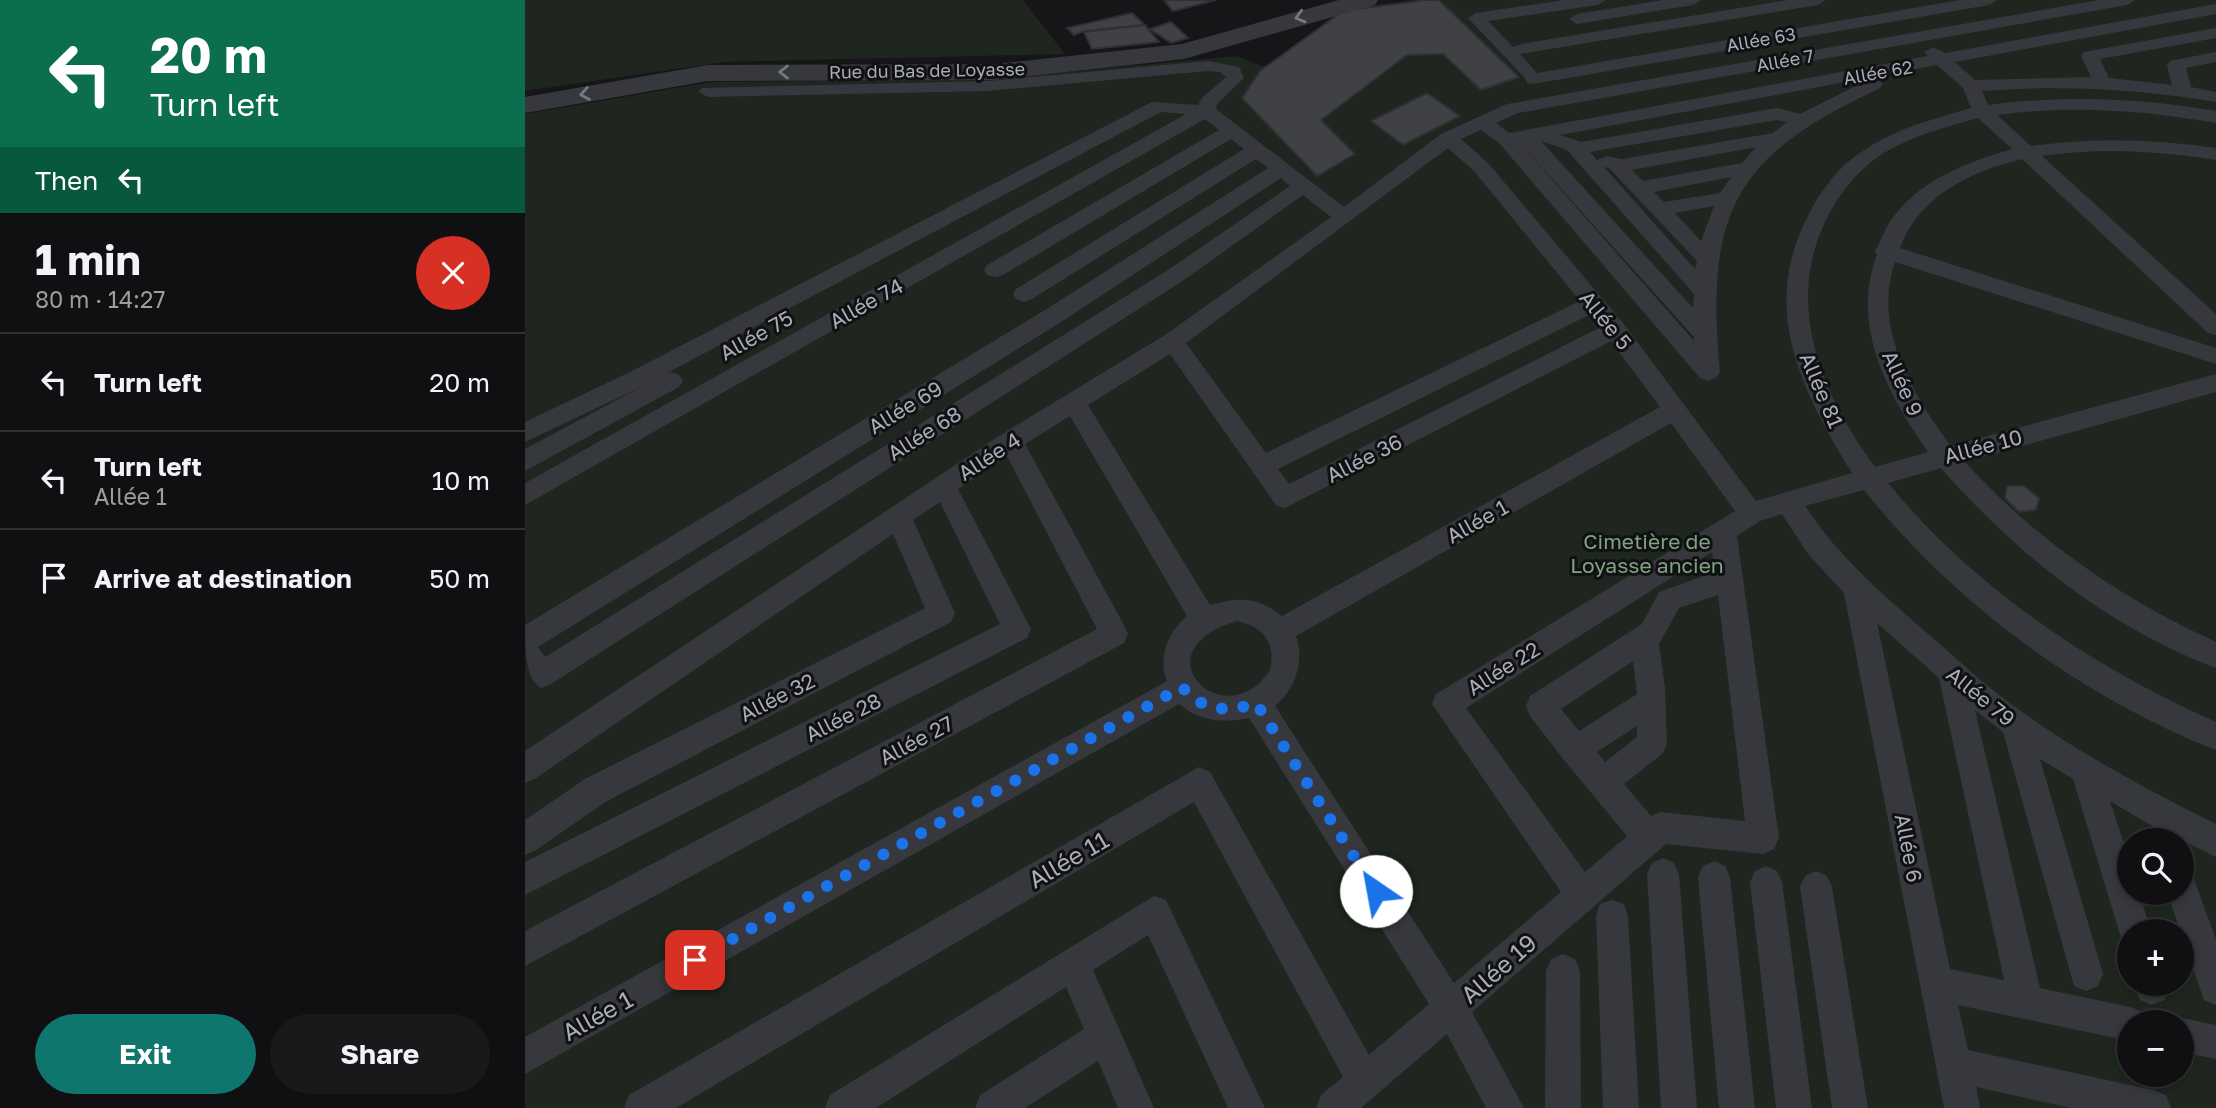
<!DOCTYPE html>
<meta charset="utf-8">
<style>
:root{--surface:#101012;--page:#19191b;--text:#f1f3f6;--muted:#9c9d9f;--line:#303032;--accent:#0f766e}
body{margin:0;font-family:"Golos Text",sans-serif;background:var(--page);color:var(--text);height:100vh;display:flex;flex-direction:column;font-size:26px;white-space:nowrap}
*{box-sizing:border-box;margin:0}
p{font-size:23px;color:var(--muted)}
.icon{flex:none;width:38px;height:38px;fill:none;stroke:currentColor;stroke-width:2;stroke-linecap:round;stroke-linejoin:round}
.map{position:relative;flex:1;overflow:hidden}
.drawer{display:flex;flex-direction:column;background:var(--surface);width:525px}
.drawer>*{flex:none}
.guide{background:#0b6e4f;color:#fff;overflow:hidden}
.buttons{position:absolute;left:1592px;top:828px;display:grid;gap:14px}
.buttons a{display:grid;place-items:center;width:77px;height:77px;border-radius:50%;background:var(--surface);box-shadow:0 4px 10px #0003,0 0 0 2px var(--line);font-size:35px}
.pin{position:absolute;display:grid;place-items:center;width:60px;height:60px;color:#fff;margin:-30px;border-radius:14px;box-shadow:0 4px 10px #0006}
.me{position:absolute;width:77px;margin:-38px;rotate:327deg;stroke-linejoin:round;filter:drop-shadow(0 0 5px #0008)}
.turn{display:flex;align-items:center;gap:24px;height:147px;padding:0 35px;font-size:32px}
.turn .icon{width:91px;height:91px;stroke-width:2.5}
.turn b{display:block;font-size:49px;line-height:60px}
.then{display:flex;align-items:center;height:66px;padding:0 35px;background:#0003;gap:14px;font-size:26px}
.round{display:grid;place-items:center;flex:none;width:74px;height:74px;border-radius:37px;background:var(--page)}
.summary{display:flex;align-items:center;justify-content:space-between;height:119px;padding:0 35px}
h1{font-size:42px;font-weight:700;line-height:52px}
.button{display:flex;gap:14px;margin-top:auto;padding:14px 35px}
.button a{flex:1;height:80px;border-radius:42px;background:var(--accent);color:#fff;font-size:28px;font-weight:700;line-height:80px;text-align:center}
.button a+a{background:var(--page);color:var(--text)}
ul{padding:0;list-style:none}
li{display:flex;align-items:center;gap:21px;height:98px;padding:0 35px;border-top:2px solid var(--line)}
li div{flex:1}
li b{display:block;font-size:26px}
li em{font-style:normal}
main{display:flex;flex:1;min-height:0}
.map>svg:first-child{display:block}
.green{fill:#1e261f;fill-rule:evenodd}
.building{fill:#404145;stroke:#303034;stroke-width:2}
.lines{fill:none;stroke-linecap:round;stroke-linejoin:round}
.lane{fill:#37383d;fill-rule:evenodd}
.street{fill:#37383d;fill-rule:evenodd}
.oneway{stroke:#757881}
.route{stroke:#1a73e8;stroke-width:12;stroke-dasharray:0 21.6}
.labels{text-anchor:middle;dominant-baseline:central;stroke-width:6;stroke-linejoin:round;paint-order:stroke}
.far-street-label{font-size:18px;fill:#a8adb8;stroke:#111113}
.street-label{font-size:21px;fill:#a8adb8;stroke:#111113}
.park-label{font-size:21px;fill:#7fa381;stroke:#111113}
.near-street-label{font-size:24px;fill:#a8adb8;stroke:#111113}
</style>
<main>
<section class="drawer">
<div class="guide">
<div class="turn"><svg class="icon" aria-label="left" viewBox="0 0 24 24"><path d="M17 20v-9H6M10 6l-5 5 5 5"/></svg><div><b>20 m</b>Turn left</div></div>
<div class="then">Then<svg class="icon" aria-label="left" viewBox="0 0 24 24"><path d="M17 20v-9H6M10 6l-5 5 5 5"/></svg></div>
</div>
<div class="summary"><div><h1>1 min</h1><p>80 m · 14:27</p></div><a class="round" style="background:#d93025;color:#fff"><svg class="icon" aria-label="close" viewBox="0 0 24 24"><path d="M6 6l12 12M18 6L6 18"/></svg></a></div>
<ul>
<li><svg class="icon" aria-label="left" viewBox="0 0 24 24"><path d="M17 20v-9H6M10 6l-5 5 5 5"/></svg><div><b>Turn left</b></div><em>20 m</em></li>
<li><svg class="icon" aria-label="left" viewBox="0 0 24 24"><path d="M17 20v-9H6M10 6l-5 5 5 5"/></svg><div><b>Turn left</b><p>Allée 1</p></div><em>10 m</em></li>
<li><svg class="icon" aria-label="arrive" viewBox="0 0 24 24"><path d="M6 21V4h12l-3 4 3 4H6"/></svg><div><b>Arrive at destination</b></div><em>50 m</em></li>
</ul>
<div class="button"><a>Exit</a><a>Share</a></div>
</section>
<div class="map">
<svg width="1691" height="1108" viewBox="0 0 1691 1108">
<rect width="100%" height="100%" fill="#161618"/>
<!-- green -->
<g class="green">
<path d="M 0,0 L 498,0 L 540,54 L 199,62 L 0,91 Z"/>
<path d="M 900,0 L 1691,0 L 1691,1108 L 0,1108 L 0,114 L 186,82 L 466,79 L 711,56 L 740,67 L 818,11 ZM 1605,840 L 1657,840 L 1657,892 L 1605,892 ZM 1605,931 L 1657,931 L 1657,984 L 1605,984 ZM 1605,1022 L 1657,1022 L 1657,1074 L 1605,1074 Z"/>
</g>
<!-- building -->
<g class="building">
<path d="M 639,0 L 691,0 L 648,11 Z"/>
<path d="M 900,0 L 914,0 L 994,77 L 956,90 L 918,54 L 882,55 L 796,120 L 830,154 L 792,176 L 717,98 L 735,71 L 818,11 Z"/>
<path d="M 607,13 L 620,25 L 559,31 L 549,35 L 542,28 Z"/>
<path d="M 646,22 L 663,38 L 646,43 L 625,29 Z"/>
<path d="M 620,25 L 634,42 L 567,49 L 559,32 Z"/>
<path d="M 902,93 L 935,116 L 878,145 L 846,121 Z"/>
<path d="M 1482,486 L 1499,486 L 1514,498 L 1511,510 L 1494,512 L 1480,498 Z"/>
</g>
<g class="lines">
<!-- lane -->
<g class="lane">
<path d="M 1039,0 L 1081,0 L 1073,5 L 963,21 L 988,47 L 996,44 L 1263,0 L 1301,0 L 1293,5 L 995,54 L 1012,73 L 1435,0 L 1472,0 L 1464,5 L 1008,84 L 1002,83 L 1000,78 L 943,18 L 951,13 Z"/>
<path d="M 1138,0 L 1176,0 L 1168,5 L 1052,24 L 1044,19 L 1052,14 Z"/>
<path d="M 1574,0 L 1610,0 L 1602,5 L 993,113 L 971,123 L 984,133 L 1403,56 L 1399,52 L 1408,47 L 1420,53 L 1691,4 L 1691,14 L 1430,62 L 1450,80 L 1566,77 L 1556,56 L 1559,52 L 1691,28 L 1691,38 L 1575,59 L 1584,78 L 1647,85 L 1642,65 L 1645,61 L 1691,52 L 1691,62 L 1661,68 L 1666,87 L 1691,92 L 1691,102 C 1613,89 1536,85 1457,91 L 1463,105 C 1541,95 1614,98 1691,111 L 1691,123 C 1617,110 1546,105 1472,115 L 1506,146 C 1569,137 1628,139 1691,148 L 1691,160 C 1633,151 1576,147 1517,156 L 1691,314 L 1691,335 L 1683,333 L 1497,159 C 1446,171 1394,196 1375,248 L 1691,348 L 1691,364 L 1370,262 C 1347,328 1388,395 1426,446 L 1691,374 L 1691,392 L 1440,462 C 1510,539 1596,599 1691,642 L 1691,668 C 1584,628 1490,553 1416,468 L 1363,483 C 1449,588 1567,667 1691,722 L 1691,750 C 1556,697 1429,603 1339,490 L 1280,506 C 1313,556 1356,593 1401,632 C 1429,656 1456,682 1486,704 C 1550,751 1620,789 1691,824 L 1691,857 L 1620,822 L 1585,801 L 1605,862 L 1605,892 L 1614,892 L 1626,931 L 1605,931 L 1605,945 L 1598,943 L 1594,931 L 1548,779 L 1515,759 L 1578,974 L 1573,986 L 1561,991 L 1549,986 L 1478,732 L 1450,710 L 1515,988 L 1605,1007 L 1617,1012 L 1621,1022 L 1605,1022 L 1605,1041 L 1433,1005 L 1443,1050 L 1628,1090 L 1641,1095 L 1646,1108 L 1546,1108 L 1451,1087 L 1455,1108 L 1419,1108 L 1319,593 L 1283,554 L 1257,514 L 1235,521 L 1212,536 L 1254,838 L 1249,849 L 1238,854 L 1141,844 L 947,1012 L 999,1108 L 961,1108 L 922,1034 L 836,1108 L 791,1108 L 796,1095 L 818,1077 L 669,802 L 151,1108 L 99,1108 L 104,1095 L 674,767 L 685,772 L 844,1055 L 904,1004 L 724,718 C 697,723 676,722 654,704 L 0,1074 L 0,1037 L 642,681 C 632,658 644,631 662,616 L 545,416 L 500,444 L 599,625 L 603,634 L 599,643 L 0,966 L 0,931 L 572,629 L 482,456 L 433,489 L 506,629 L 502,638 L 0,895 L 0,862 L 475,624 L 415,502 L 388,520 L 430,613 L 426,622 L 82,801 L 11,850 L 0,855 L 0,820 L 60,779 L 400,608 L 368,534 L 11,778 L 0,783 L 0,751 L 477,434 L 640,335 L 806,217 L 778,195 L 659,280 L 26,684 L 16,688 C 0,679 0,647 0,625 L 520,310 L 743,168 L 731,159 L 507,299 L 499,302 L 491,299 L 488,294 L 491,289 L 719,149 L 706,139 L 478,275 L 470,277 L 462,275 L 459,270 L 462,265 L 694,130 L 680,119 L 0,505 L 0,483 L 661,114 L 636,112 L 140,374 L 146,372 L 154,375 L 158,381 L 154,387 L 0,471 L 0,449 L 116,387 L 0,442 L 0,422 L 107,371 L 627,102 L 673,105 L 677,98 L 701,77 L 695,72 L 683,71 L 463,91 L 183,97 L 174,92 L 177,88 L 463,81 L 683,61 L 714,67 L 719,78 L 692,104 L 691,109 L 819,207 L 916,134 L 982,104 ZM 1412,65 L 1438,88 L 1446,108 C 1409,119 1371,128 1338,151 C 1312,167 1294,193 1281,220 C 1235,312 1278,393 1327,473 L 1231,501 L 1098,323 L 963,163 L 936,139 L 956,130 L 974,143 L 1175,378 L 1183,381 L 1191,378 L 1195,372 C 1180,212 1209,156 1355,88 L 1358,84 L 1355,80 L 1343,80 L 1275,114 L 1252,108 L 1056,142 L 1035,135 ZM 1453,118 L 1487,149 C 1440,163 1393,180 1364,223 C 1359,232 1355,242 1350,251 L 1352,255 C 1325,327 1363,394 1403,452 L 1350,467 C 1297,394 1259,307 1301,220 C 1312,197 1329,175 1350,159 C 1381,137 1418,128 1453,118 ZM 1252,120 L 1262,122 L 1248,133 L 1097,159 L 1081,156 L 1072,160 L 1065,152 ZM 1016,141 L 1042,150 L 1169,294 L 1168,308 ZM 994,142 L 1169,337 L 1169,341 ZM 1231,147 L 1217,163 L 1118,181 L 1107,170 ZM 923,148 L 949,171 L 1055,301 L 741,453 L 661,343 ZM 1079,167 L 1084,168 L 1172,261 L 1170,269 ZM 1206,177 L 1195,193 L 1139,202 L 1129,192 ZM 756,178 L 765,186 L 643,270 L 20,657 L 13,647 L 536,322 ZM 1189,206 L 1176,241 L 1150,213 ZM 1066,314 L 1076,327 L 764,484 L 753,469 ZM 1086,341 L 1135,407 L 757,616 C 732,596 714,597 685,605 L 563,405 L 645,354 L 751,505 L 760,508 ZM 1146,423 L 1210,511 L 911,694 L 907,704 L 1036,892 L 929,983 L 750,706 C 770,689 780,662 771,636 ZM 1187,552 L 1190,572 L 1134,592 L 1117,624 L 1005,696 L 1001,706 L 1005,716 L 1039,760 L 1102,836 L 1060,872 L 941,708 ZM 1193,595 L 1220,821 L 1136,812 L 1126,816 L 1099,784 L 1137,754 L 1142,744 L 1140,687 L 1134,644 L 1154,608 ZM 712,621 C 739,627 751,643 745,670 C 700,739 610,651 712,621 ZM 1352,623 L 1414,678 L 1479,980 L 1425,969 ZM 1108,661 L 1112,694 L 1054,731 L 1036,709 ZM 1112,726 L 1112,737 L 1080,762 L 1072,752 Z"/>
<path d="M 1138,858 L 1149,863 L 1154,874 L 1172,1108 L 1136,1108 L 1122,874 L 1127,863 Z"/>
<path d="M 1189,861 L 1200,866 L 1205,877 L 1230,1108 L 1194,1108 L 1173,877 L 1178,866 Z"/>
<path d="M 1241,866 L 1252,871 L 1257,882 L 1287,1108 L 1251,1108 L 1225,882 L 1230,871 Z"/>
<path d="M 1291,871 L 1302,876 L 1307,887 L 1343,1108 L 1307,1108 L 1275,887 L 1280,876 Z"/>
<path d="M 1657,872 L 1668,877 L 1691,939 L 1691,1005 L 1679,1000 L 1642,892 L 1657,892 Z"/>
<path d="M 629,896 L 641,900 L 740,1108 L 703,1108 L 623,935 L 568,970 L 629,1108 L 593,1108 L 573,1061 L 500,1108 L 450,1108 L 455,1095 L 559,1029 L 541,987 L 351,1108 L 300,1108 L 305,1095 Z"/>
<path d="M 1087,900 L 1099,904 L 1103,916 L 1114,1108 L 1078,1108 L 1071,916 L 1075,904 Z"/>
<path d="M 1038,954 L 1050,959 L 1055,971 L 1056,1108 L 1020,1108 L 1021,971 L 1026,959 Z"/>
<path d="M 1609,984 L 1643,984 L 1644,988 L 1639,1000 L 1627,1005 L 1615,1000 Z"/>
<path d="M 1657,1018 L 1691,1025 L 1691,1059 L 1657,1052 L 1657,1022 L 1646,1022 Z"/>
</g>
<!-- street -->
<path class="street" d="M 814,0 L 853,0 L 850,5 L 659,59 L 469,80 L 183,81 L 0,113 L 0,97 L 183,65 L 469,64 L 657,44 Z"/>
</g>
<!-- one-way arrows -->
<defs><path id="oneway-chevron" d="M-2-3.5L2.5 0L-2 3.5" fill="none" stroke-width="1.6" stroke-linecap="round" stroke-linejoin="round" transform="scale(1.75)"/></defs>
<g class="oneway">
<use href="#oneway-chevron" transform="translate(775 17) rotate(164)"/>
<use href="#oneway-chevron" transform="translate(259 72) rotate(180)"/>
<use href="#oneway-chevron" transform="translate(60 94) rotate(170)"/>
</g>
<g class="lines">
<!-- route -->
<path class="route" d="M 170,960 L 657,687 C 678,711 702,713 731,703 L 851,891"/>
</g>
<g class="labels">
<!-- far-street labels -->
<g class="far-street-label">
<text transform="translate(1236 39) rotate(-10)">Allée 63</text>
<text transform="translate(1260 60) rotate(-10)">Allée 7</text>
<text transform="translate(402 70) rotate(-1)">Rue du Bas de Loyasse</text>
<text transform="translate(1353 72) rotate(-10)">Allée 62</text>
</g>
<!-- street labels -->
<g class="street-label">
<text transform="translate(341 303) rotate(-29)">Allée 74</text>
<text transform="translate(1081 320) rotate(51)">Allée 5</text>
<text transform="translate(231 335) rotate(-29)">Allée 75</text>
<text transform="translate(1378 383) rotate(66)">Allée 9</text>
<text transform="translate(1297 390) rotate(67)">Allée 81</text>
<text transform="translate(380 407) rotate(-31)">Allée 69</text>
<text transform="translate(399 433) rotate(-32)">Allée 68</text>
<text transform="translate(1458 446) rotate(-15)">Allée 10</text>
<text transform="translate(464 456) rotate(-33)">Allée 4</text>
<text transform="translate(839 458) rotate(-27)">Allée 36</text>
<text transform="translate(952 521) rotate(-29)">Allée 1</text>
<text transform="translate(978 668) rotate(-32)">Allée 22</text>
<text transform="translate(1456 696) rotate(39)">Allée 79</text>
<text transform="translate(252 697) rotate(-27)">Allée 32</text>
<text transform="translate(318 717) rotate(-27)">Allée 28</text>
<text transform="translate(391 740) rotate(-28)">Allée 27</text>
<text transform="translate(1384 848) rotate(79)">Allée 6</text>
</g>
<!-- park labels -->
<g class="park-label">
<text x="1122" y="541">Cimetière de<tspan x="1122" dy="24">Loyasse ancien</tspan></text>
</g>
<!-- near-street labels -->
<g class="near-street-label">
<text transform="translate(543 859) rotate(-30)">Allée 11</text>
<text transform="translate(973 968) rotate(-41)">Allée 19</text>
<text transform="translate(72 1015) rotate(-29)">Allée 1</text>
</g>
</g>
</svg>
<div class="buttons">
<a><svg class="icon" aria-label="search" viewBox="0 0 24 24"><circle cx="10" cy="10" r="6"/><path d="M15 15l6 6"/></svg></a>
<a>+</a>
<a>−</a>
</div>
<div class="pin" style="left:170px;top:960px;background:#d93025"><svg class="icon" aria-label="arrive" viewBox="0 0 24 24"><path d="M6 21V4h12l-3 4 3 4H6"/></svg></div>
<svg class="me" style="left:851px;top:891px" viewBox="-20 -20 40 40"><circle r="19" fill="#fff"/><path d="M0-13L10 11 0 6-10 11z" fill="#1a73e8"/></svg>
</div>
</main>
